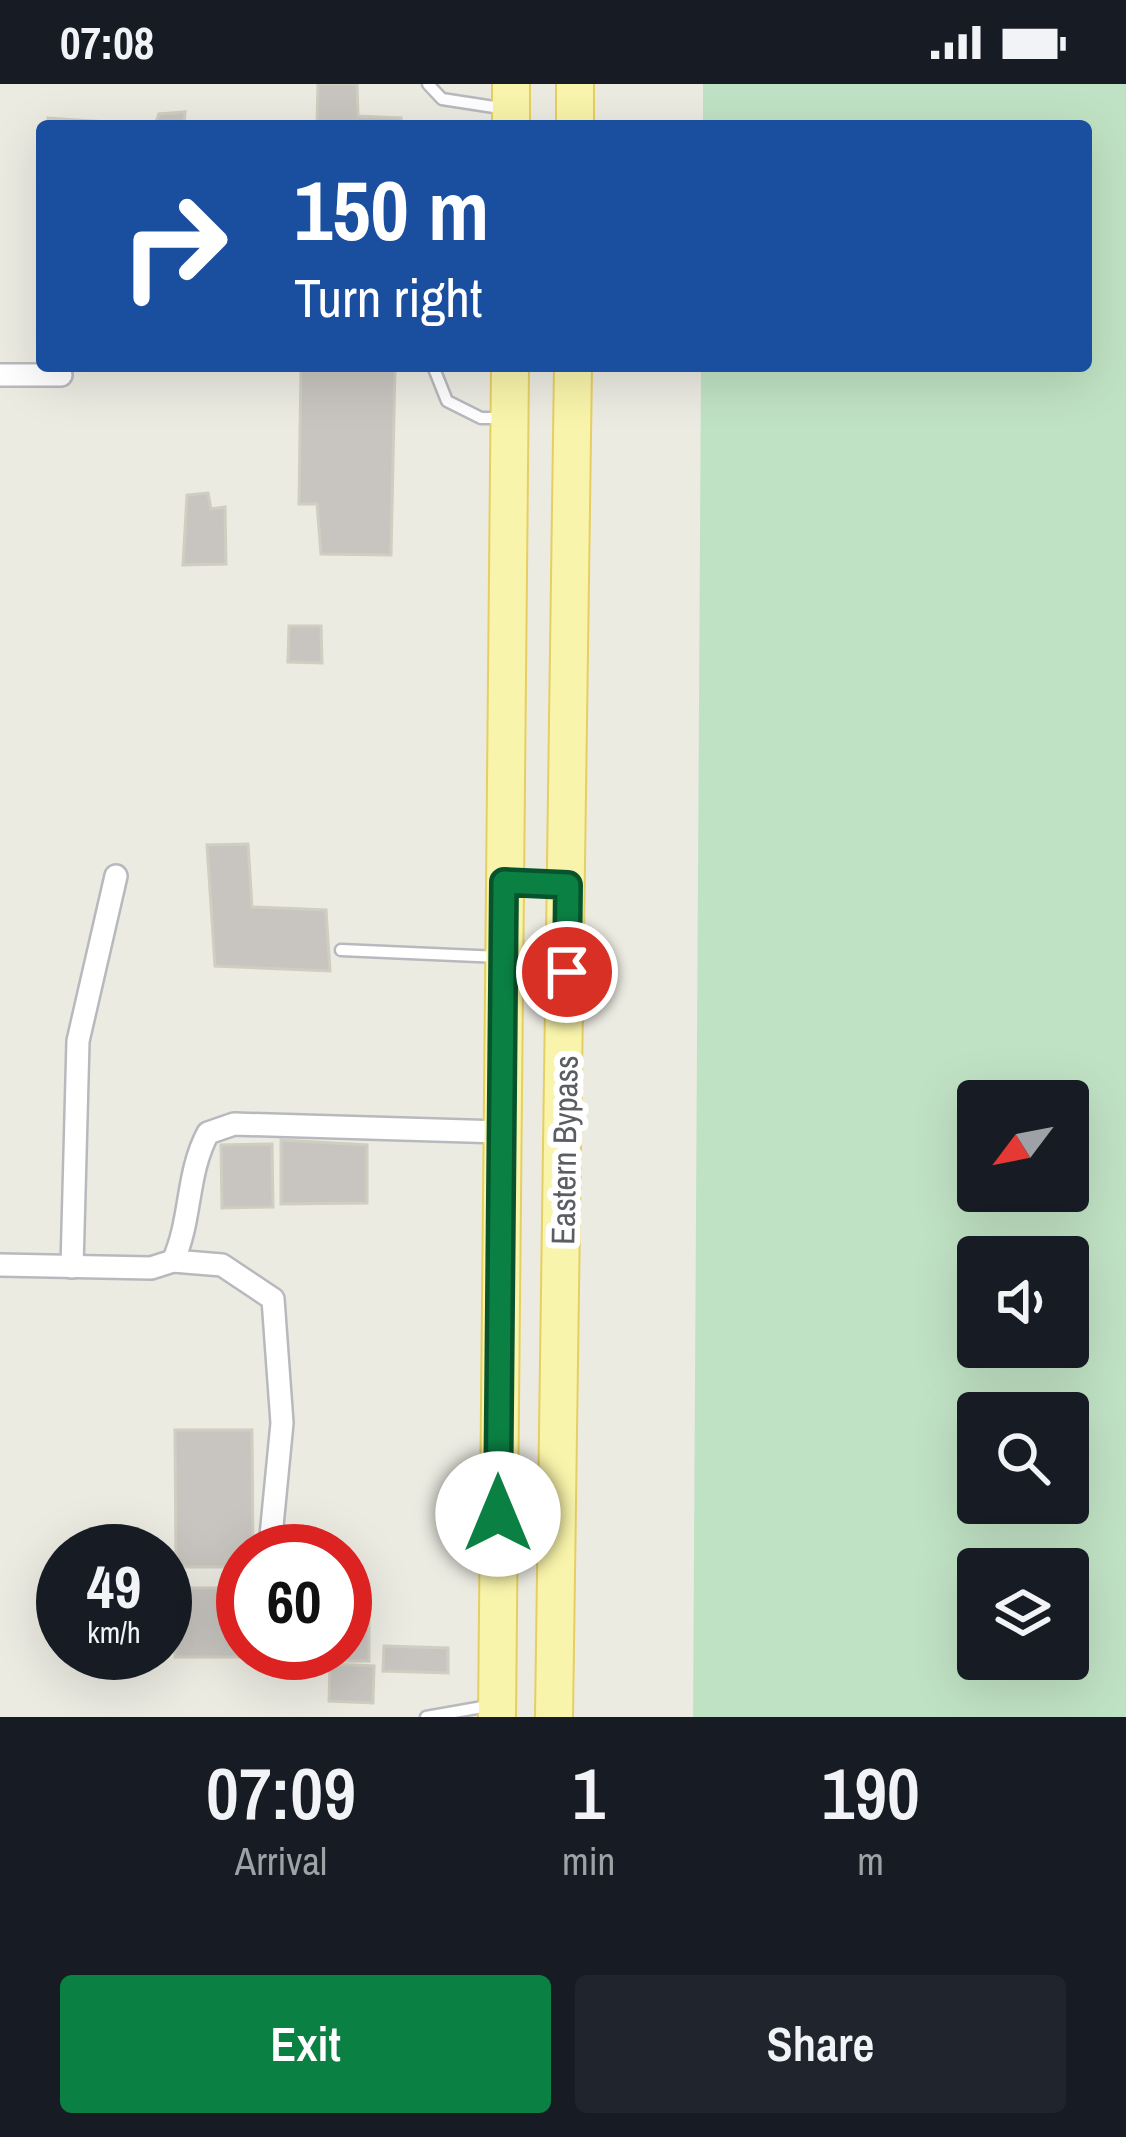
<!DOCTYPE html>
<style>
:root{--surface:#171b24;--page:#20242c;--text:#f1f3f6;--muted:#9ea1a6;--accent:#0b8043}
body{margin:0;font-family:"Archivo Narrow",sans-serif;background:var(--page);color:var(--text);height:100vh;display:flex;flex-direction:column;font-size:45px;white-space:nowrap}
*{box-sizing:border-box;margin:0}
p{font-size:39px;color:var(--muted)}
.icon{flex:none;width:66px;height:66px;fill:none;stroke:currentColor;stroke-width:2;stroke-linecap:round;stroke-linejoin:round}
.map{position:relative;height:1633px;overflow:hidden}
.drawer{display:flex;flex-direction:column;background:var(--surface);flex:1}
.drawer>*{flex:none}
.hud{position:absolute;left:36px;top:36px;width:1056px;height:252px;border-radius:12px;box-shadow:0 12px 48px #0002;background:#1a4fa0;color:#fff;overflow:hidden}
.needle{width:78px;rotate:238deg}
.controls{position:absolute;left:957px;top:996px;display:grid;gap:24px}
.controls a{display:grid;place-items:center;width:132px;height:132px;border-radius:12px;background:var(--surface);box-shadow:0 12px 48px #0002;font-size:60px}
.speed{position:absolute;left:36px;top:1440px;display:flex;gap:24px;font-size:60px;font-weight:700;text-align:center}
.speed>*{display:grid;place-content:center;width:156px;height:156px;border-radius:50%;background:var(--surface);box-shadow:0 12px 48px #0002;line-height:1}
.speed small{font-size:30px;font-weight:400}
.speed .limit{border:18px solid #d22;background:#fff;color:#111}
.pin{position:absolute;display:grid;place-items:center;width:102px;height:102px;color:#fff;margin:-51px;border:6px solid #fff;border-radius:50%;box-shadow:0 3px 12px #0007}
.me{position:absolute;width:132px;margin:-66px;rotate:0deg;stroke-linejoin:round;filter:drop-shadow(0 0 9px #0008)}
.turn{display:flex;align-items:center;gap:42px;height:252px;padding:0 60px;font-size:54px}
.turn .icon{width:156px;height:156px;stroke-width:2.5}
.turn b{display:block;font-size:84px;line-height:102px}
.eta{display:flex;justify-content:space-evenly;align-items:center;height:204px;text-align:center}
.eta b{font-size:72px;font-weight:600;line-height:84px}
.button{display:flex;gap:24px;margin-top:auto;padding:24px 60px}
.button a{flex:1;height:138px;border-radius:12px;background:var(--accent);color:#fff;font-size:48px;font-weight:600;line-height:138px;text-align:center}
.button a+a{background:var(--page);color:var(--text)}
.status{display:flex;justify-content:space-between;align-items:center;height:84px;padding:0 60px;background:var(--surface);direction:ltr}
.status svg{height:33px;fill:currentColor}
.map>svg:first-child{display:block}
.green{fill:#c0e2c4;fill-rule:evenodd}
.building{fill:#c8c5c0;stroke:#d0cdc1;stroke-width:3}
.lines{fill:none;stroke-linecap:round;stroke-linejoin:round}
.lane-casing{stroke:#b8b9be;stroke-width:15}
.street-casing{stroke:#b8b9be;stroke-width:26}
.primary-casing{stroke:#e6cf61;stroke-width:40}
.lane{stroke:#fff;stroke-width:10}
.street{stroke:#fff;stroke-width:21}
.primary{stroke:#f9f4ab;stroke-width:36}
.route-casing{stroke:#07532c;stroke-width:30}
.route{stroke:#0b8043;stroke-width:21}
.labels{text-anchor:middle;dominant-baseline:central;stroke-width:12;stroke-linejoin:round;paint-order:stroke}
.street-label{font-size:33px;fill:#5b5d62;stroke:#fff}
</style>
<div class="status"><b>07:08</b><svg viewBox="0 0 49 12"><path d="M0 12V9h3v3zM5 12V6h3v6zM10 12V3h3v9zM15 12V0h3v12zM26 1h20v11H26zM47 4h2v5h-2z"/></svg></div>
<div class="map">
<svg width="1126" height="1633" viewBox="0 0 1126 1633">
<rect width="100%" height="100%" fill="#ecebe2"/>
<!-- green -->
<path class="green" d="M 703,0 L 1126,0 L 1126,1633 L 693,1633 L 701,282 L 1086,282 L 1086,42 L 703,42 ZM 978,1017 L 1068,1017 L 1068,1107 L 978,1107 ZM 978,1173 L 1068,1173 L 1068,1263 L 978,1263 ZM 978,1329 L 1068,1329 L 1068,1419 L 978,1419 ZM 978,1485 L 1068,1485 L 1068,1575 L 978,1575 Z"/>
<!-- building -->
<g class="building">
<path d="M 318,0 L 357,0 L 358,32 L 401,34 L 401,42 L 317,40 Z"/>
<path d="M 185,28 L 184,42 L 49,42 L 48,34 L 155,41 L 159,30 Z"/>
<path d="M 301,282 L 395,282 L 391,471 L 321,470 L 317,420 L 299,420 Z"/>
<path d="M 208,409 L 211,425 L 225,423 L 226,480 L 183,481 L 187,411 Z"/>
<path d="M 289,542 L 321,542 L 322,579 L 288,578 Z"/>
<path d="M 248,760 L 252,823 L 326,826 L 330,887 L 215,882 L 207,761 Z"/>
<path d="M 281,1056 L 367,1061 L 367,1119 L 281,1120 Z"/>
<path d="M 272,1060 L 273,1123 L 222,1124 L 221,1061 Z"/>
<path d="M 175,1346 L 252,1346 L 253,1467 L 243,1467 L 243,1483 L 176,1483 Z"/>
<path d="M 345,1500 L 369,1500 L 369,1577 L 324,1577 L 324,1569 L 345,1569 Z"/>
<path d="M 175,1504 L 243,1504 L 243,1569 L 272,1569 L 272,1573 L 175,1573 Z"/>
<path d="M 384,1562 L 448,1564 L 448,1589 L 383,1587 Z"/>
<path d="M 330,1580 L 374,1582 L 373,1619 L 329,1617 Z"/>
</g>
<g class="lines">
<!-- lane casing -->
<g class="lane-casing">
<g id="lane">
<path d="M 428,0 L 442,15 L 507,25"/>
<path d="M 433,282 L 447,317 L 481,334 L 501,334"/>
<path d="M 341,866 L 500,873"/>
<path d="M 426,1633 L 494,1621"/>
</g>
</g>
<!-- street casing -->
<g class="street-casing">
<g id="street">
<path d="M 0,291 L 61,291"/>
<path d="M 173,1177 L 222,1181 L 273,1215 L 282,1339 L 271,1452"/>
<path d="M 0,1181 L 151,1184 L 173,1177 C 192,1135 186,1090 208,1049 L 234,1040 L 501,1048"/>
<path d="M 72,1183 L 78,957 L 116,792"/>
</g>
</g>
<!-- primary casing -->
<g class="primary-casing">
<g id="primary">
<path d="M 511,42 L 511,0"/>
<path d="M 575,42 L 575,0"/>
<path d="M 497,1633 L 510,282"/>
<path d="M 554,1633 L 573,282"/>
</g>
</g>
<!-- lane -->
<use href="#lane" class="lane"/>
<!-- street -->
<use href="#street" class="street"/>
<!-- primary -->
<use href="#primary" class="primary"/>
</g>
<g class="lines">
<!-- route casing -->
<g class="route-casing">
<path id="route" d="M 498,1430 L 504,798 L 568,801 L 567,888"/>
</g>
<!-- route -->
<use href="#route" class="route"/>
</g>
<g class="labels">
<!-- street labels -->
<g class="street-label">
<text transform="translate(564 1066) rotate(-89)">Eastern Bypass</text>
</g>
</g>
</svg>
<div class="controls">
<a><svg class="needle" viewBox="-14 -14 28 28"><path d="M0-13l5 13h-10z" fill="#e53935"/><path d="M0 13l5-13h-10z" fill="#9ea1a6"/></svg></a>
<a><svg class="icon" aria-label="sound" viewBox="0 0 24 24"><path d="M4 9h4l5-4v14l-5-4H4zM17 9q2 3 0 6"/></svg></a>
<a><svg class="icon" aria-label="search" viewBox="0 0 24 24"><circle cx="10" cy="10" r="6"/><path d="M15 15l6 6"/></svg></a>
<a><svg class="icon" aria-label="layers" viewBox="0 0 24 24"><path d="M12 4l9 5-9 5-9-5zM3 14l9 5 9-5"/></svg></a>
</div>
<div class="speed"><div>49<small>km/h</small></div><div class="limit">60</div></div>
<div class="pin" style="left:567px;top:888px;background:#d93025"><svg class="icon" aria-label="arrive" viewBox="0 0 24 24"><path d="M6 21V4h12l-3 4 3 4H6"/></svg></div>
<svg class="me" style="left:498px;top:1430px" viewBox="-20 -20 40 40"><circle r="19" fill="#fff"/><path d="M0-13L10 11 0 6-10 11z" fill="#0b8043"/></svg>
<div class="hud">
<div class="turn"><svg class="icon" aria-label="right" viewBox="0 0 24 24"><path d="M7 20v-9h11M14 6l5 5-5 5"/></svg><div><b>150 m</b>Turn right</div></div>
</div>
</div>
<section class="drawer">
<div class="eta">
<div><b>07:09</b><p>Arrival</p></div>
<div><b>1</b><p>min</p></div>
<div><b>190</b><p>m</p></div>
</div>
<div class="button"><a>Exit</a><a>Share</a></div>
</section>
